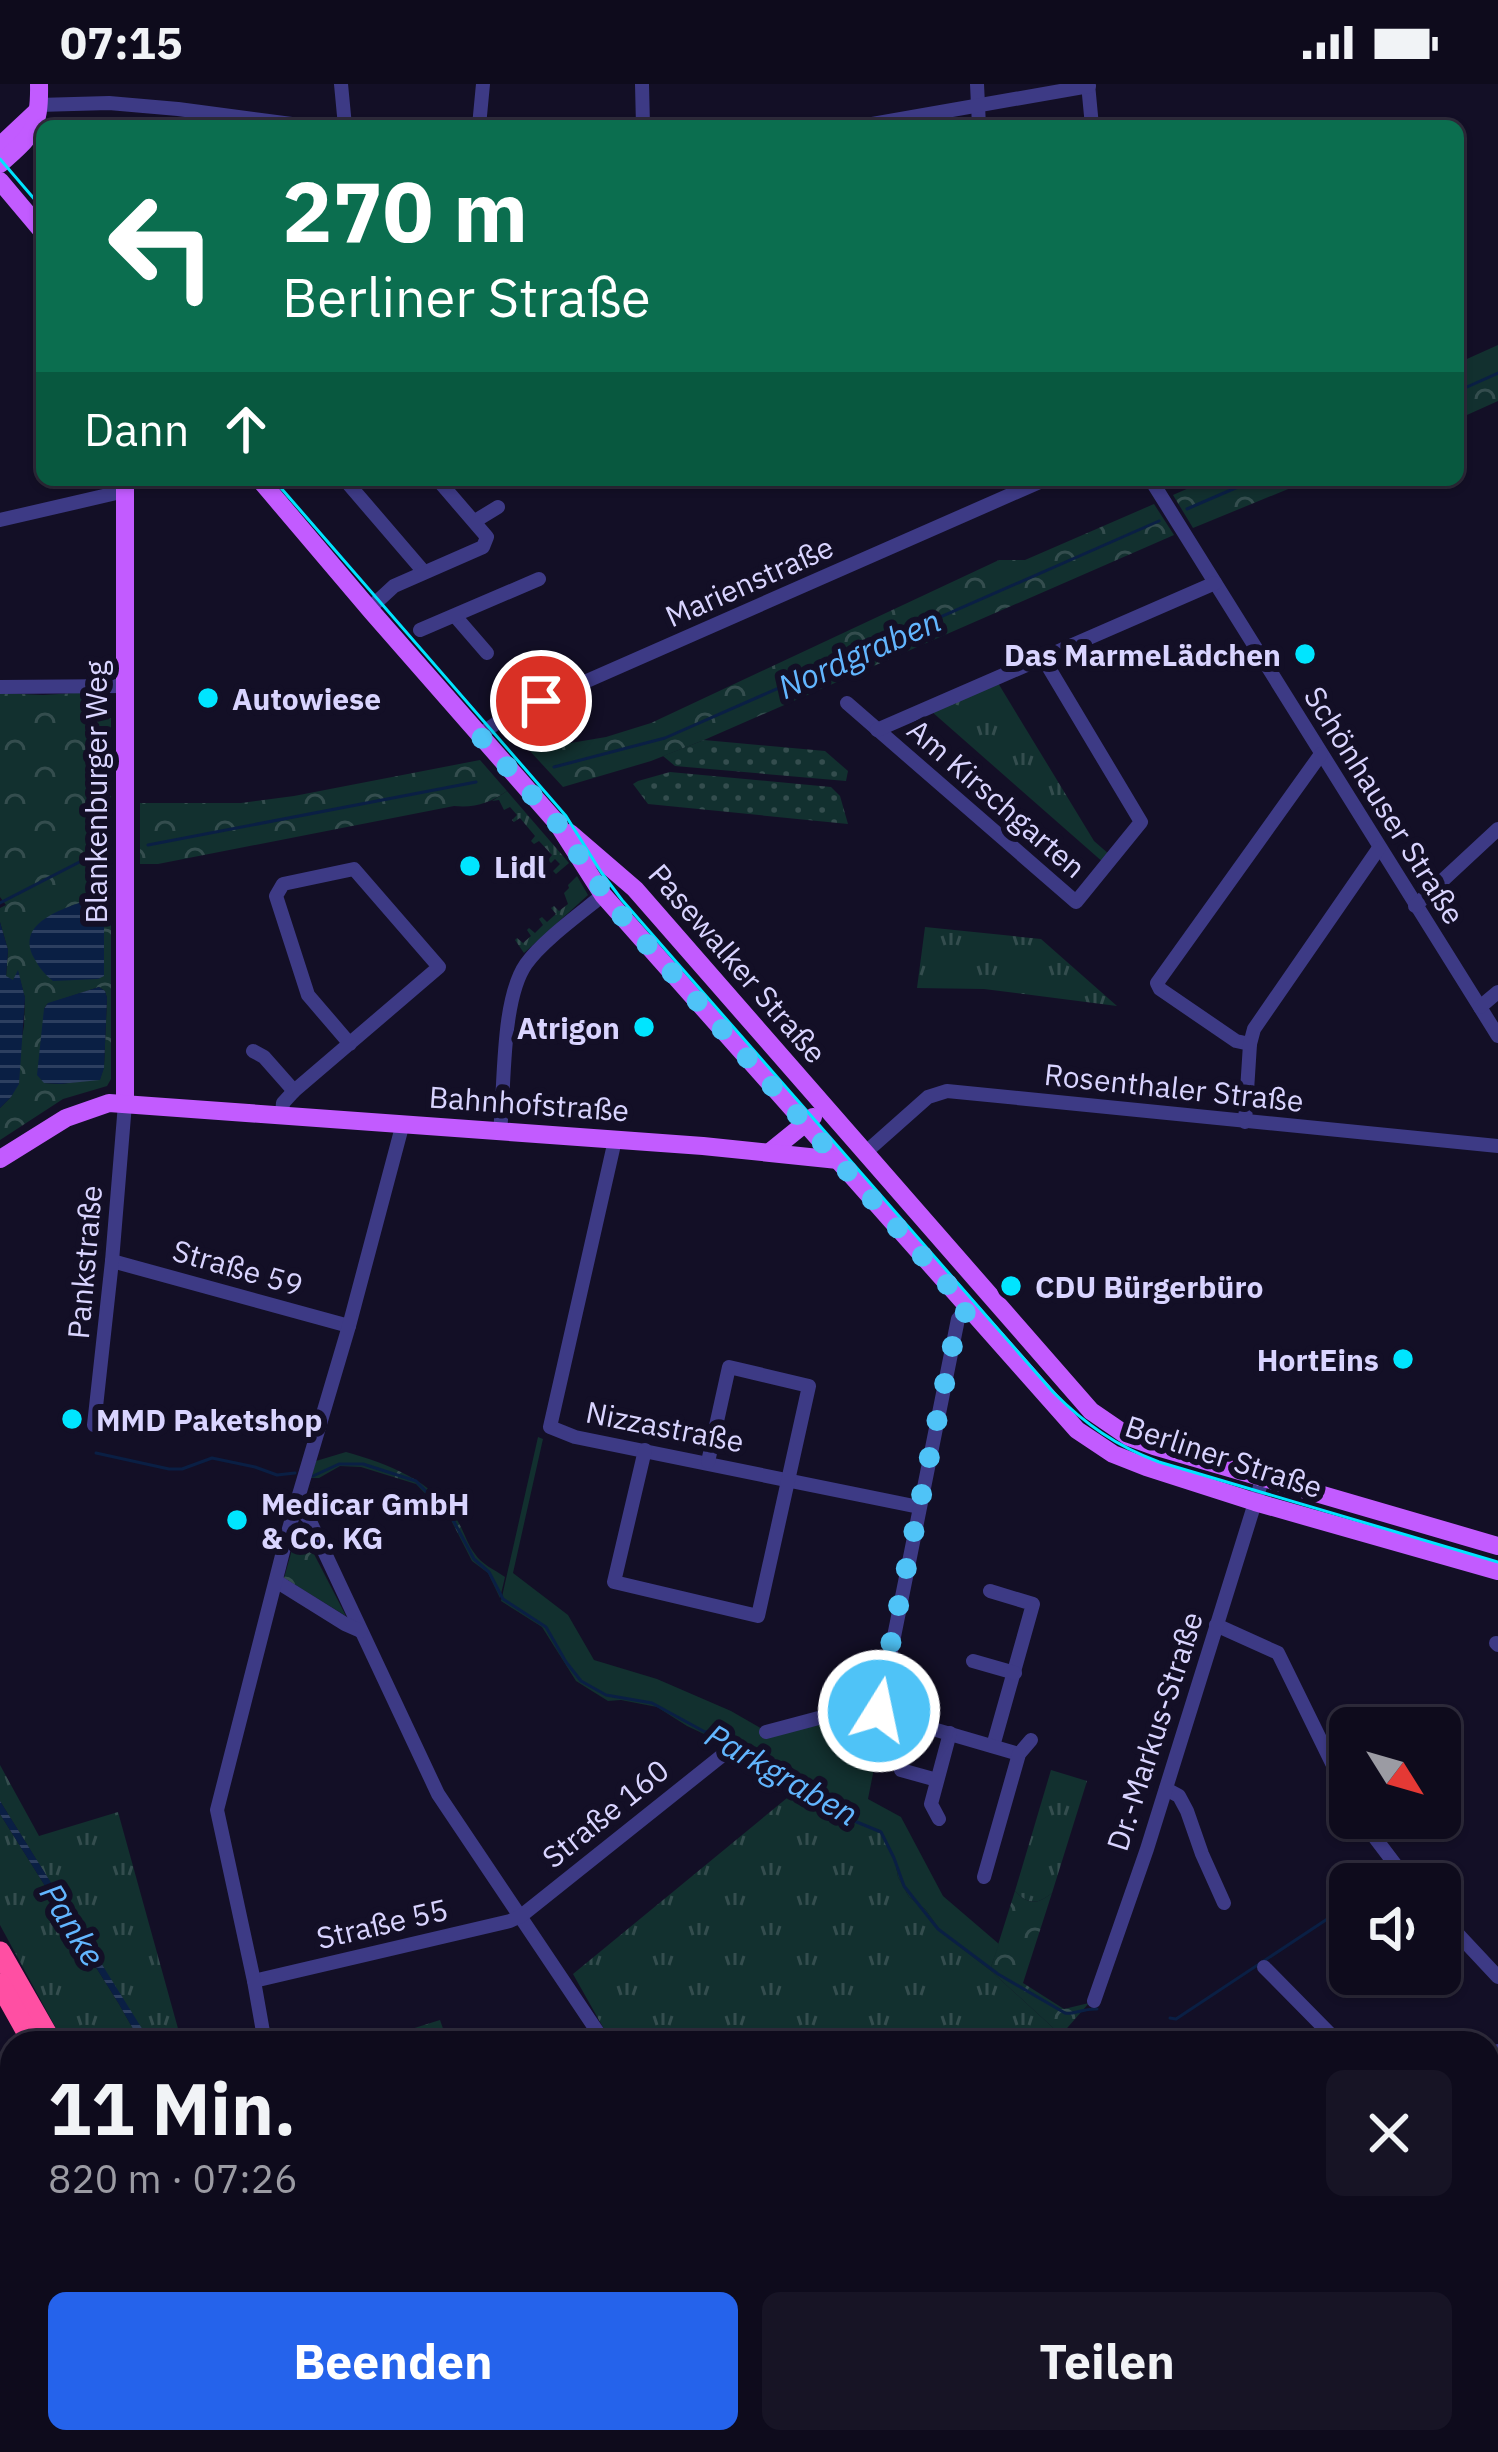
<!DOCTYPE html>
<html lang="de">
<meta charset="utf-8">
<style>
:root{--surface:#0e0b1c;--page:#171425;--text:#f1f3f6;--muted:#9b9ba3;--line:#2e2b3b;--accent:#2563eb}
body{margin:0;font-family:"IBM Plex Sans",sans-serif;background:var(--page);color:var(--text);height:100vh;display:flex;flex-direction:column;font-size:45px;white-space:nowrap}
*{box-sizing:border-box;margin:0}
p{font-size:39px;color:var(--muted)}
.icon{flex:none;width:66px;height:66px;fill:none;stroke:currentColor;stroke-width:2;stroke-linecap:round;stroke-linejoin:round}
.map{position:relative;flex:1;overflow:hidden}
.sheet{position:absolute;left:0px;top:1947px;width:1500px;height:423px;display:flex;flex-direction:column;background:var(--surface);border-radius:36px 36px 0 0;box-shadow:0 3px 9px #0004,0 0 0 3px var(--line)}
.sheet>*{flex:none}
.guide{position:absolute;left:36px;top:36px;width:1428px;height:366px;border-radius:18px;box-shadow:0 3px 9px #0004,0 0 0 3px var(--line);background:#0b6e4f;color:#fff;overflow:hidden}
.needle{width:78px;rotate:127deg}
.controls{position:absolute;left:1329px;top:1623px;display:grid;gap:24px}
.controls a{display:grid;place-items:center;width:132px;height:132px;border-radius:18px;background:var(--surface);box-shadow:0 3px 9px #0004,0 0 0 3px var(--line);font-size:60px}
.pin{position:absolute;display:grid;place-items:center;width:102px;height:102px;color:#fff;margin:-51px;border:6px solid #fff;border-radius:50%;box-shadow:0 3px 12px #0007}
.me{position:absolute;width:132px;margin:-66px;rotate:10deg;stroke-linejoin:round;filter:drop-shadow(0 0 9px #0008)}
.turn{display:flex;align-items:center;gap:42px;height:252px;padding:0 48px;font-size:54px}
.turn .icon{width:156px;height:156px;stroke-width:2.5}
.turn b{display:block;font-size:84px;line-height:102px}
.then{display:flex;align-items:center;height:114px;padding:0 48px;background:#0003;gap:24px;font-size:45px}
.round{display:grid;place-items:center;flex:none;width:126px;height:126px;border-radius:18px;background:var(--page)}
.overview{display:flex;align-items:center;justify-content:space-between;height:204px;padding:0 48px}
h1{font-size:72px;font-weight:700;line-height:90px}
.cta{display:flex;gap:24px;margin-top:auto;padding:24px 48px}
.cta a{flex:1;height:138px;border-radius:18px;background:var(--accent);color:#fff;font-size:48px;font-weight:700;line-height:138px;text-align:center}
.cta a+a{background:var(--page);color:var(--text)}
.status{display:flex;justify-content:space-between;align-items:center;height:84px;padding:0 60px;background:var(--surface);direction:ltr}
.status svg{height:33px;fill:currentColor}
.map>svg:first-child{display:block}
.grass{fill:url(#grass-tufts)}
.forest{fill:url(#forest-crowns);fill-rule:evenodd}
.park{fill:#12302f}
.garden{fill:url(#garden-dots)}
.water{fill:url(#water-rules)}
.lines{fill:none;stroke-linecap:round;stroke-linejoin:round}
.stream{stroke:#0a1f44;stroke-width:3}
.minor{stroke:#3d3a85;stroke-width:14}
.major{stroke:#c25bff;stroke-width:18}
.highway{stroke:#ff4fa3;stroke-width:21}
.tram{stroke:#00e5ff;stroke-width:3}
.route{stroke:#4fc3f7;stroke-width:21;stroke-dasharray:0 37.8}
.poi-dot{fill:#00e5ff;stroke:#130f26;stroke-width:4.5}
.labels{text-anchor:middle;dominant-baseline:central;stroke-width:12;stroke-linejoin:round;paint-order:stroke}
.street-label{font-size:30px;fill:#d9d4ff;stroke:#130f26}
.poi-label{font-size:30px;font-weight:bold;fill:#d9d4ff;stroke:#130f26;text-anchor:start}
.water-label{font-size:33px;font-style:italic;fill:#62b6ff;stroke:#130f26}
</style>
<div class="status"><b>07:15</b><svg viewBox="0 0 49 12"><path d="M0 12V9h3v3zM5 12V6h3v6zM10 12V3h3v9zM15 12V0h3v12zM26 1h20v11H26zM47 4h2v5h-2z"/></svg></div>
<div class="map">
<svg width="1498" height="2368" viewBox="0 0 1498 2368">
<defs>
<pattern id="grass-tufts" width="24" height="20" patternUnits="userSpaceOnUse" patternTransform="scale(3)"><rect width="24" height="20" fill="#12302f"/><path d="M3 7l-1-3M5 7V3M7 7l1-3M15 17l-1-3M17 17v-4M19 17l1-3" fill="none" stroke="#344d4e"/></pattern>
<pattern id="forest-crowns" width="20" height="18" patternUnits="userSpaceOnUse" patternTransform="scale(3)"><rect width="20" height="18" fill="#12302f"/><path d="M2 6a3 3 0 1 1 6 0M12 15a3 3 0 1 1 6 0" fill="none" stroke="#344d4e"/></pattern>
<pattern id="garden-dots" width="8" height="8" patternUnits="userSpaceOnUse" patternTransform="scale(3)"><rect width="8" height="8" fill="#12302f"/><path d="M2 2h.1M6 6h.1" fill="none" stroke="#344d4e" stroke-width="1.8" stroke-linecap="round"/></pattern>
<pattern id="water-rules" width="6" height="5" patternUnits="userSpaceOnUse" patternTransform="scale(3)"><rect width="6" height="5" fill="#0a1f44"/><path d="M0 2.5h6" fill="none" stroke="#2d3f60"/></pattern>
</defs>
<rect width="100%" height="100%" fill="#130f26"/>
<!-- grass -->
<g class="grass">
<path d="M 998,599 L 1094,757 L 1110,771 L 1104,779 L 931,627 Z"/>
<path d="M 507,707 L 569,779 L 556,790 L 553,787 L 560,780 L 555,775 L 551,779 L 548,776 L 552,771 L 539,757 L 534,760 L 531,757 L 535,752 L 520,734 L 514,738 L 512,736 L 517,731 L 510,723 L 504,726 L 499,716 L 492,717 Z"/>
<path d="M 577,792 L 588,811 L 524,869 L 515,856 L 517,854 L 523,859 L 531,852 L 527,846 L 529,844 L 535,849 L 543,841 L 539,835 L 542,833 L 547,838 L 556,830 L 551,824 L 554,822 L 559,827 L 568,820 L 564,809 L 569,804 L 568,801 Z"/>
<path d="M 925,843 L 1041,855 L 1117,922 L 984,905 L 917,904 Z"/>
<path d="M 0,1681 L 39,1752 L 118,1728 L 182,1959 L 150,1959 L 0,1717 Z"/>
<path d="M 1051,1686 L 1087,1697 L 1052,1809 C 1037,1821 1028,1821 1015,1807 Z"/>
<path d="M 798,1705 L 853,1738 L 879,1746 L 895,1776 L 898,1793 L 909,1813 L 926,1826 L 942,1849 L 990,1886 L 1061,1951 L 1060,1959 L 612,1959 L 573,1890 Z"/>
<path d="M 0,1730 L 119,1920 L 141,1959 L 64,1959 L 0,1841 Z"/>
</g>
<!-- forest -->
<g class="forest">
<path d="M 1498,261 L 1498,317 L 1458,335 L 1458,279 Z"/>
<path d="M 1207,396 L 1310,396 L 1193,444 L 1173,411 Z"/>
<path d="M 1154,420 L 1174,451 L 704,656 L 651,677 L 563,703 L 529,666 L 606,653 L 651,639 L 999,476 L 1025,476 Z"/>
<path d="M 106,607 L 111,611 L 111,995 L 107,1002 L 63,1015 L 0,1056 L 0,1024 L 11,1013 L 24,942 L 25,914 L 18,888 L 13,897 L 6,893 L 8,866 L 0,838 L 0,824 L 6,821 L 0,813 L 0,609 L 43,611 ZM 99,903 L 105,907 L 107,914 L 104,983 L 100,995 L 60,1000 L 44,999 L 44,925 L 47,920 Z"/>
<path d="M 480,676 L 507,707 C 490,719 475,724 454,722 L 158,780 L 140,780 L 140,719 L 241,719 L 294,712 Z"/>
<path d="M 346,1368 C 388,1380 432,1396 457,1436 C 464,1447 467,1460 475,1470 C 481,1480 495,1486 505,1493 L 500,1514 L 488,1489 L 472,1477 L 451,1436 L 416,1400 L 361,1383 L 340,1382 L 319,1394 L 311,1394 L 316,1377 Z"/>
<path d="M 299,1441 L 346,1532 L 284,1494 Z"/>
<path d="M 1015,1807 C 1028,1821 1037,1821 1052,1809 L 1023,1899 L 1064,1925 L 1089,1919 L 1061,1951 L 990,1886 Z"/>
</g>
<!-- park -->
<path class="park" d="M 538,1353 L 543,1355 L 513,1489 L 568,1531 L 594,1576 L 657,1595 L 731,1627 L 764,1646 L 865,1634 L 883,1639 L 868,1715 L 901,1733 L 943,1812 L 999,1860 L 990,1886 L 942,1849 L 926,1826 L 909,1813 L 898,1793 L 895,1776 L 879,1746 L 853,1738 L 798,1705 L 776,1683 L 716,1648 L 704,1650 L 687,1642 L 657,1623 L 621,1616 L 608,1617 L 576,1597 L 542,1543 L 501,1517 Z"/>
<!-- garden -->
<g class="garden">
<path d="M 704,656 L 825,667 L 848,687 L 846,697 L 675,682 L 663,672 Z"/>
<path d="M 670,688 L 831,703 L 840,712 L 848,740 L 648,720 L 633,700 L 638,697 Z"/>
<path d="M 440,1936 L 448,1959 L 367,1959 Z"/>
<path d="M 413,2358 L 639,2358 L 650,2368 L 420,2368 Z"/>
</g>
<!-- water -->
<g class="water">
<path d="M 95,813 L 104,818 L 104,892 L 98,895 L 53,897 C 44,890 39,883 34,874 C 14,836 68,824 95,813 Z"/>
<path d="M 0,838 L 8,866 L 6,892 L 13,896 L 18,886 L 25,914 L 19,1000 L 11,1013 L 0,1024 Z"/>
<path d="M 99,903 L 105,907 L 107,914 L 104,984 L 100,996 L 60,1000 L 44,999 L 37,991 L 44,925 L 48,919 Z"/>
<path d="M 0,1717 L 151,1959 L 141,1959 L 119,1920 L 0,1730 Z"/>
</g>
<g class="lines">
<!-- stream -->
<g class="stream">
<path d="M 1458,307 L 1498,289"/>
<path d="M 1187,425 L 1254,396"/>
<path d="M 554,683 L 665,654 L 1159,437"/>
<path d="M 148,761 L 476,698"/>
<path d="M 0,819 L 95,770 L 103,769"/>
<path d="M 96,1369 L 169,1385 L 182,1385 L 212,1374 L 255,1383 L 277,1391 L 295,1389"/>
<path d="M 313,1392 L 339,1380 L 363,1380 L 416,1397 L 452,1434 L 474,1475 L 489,1488 L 503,1515 L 546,1543 L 566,1578 L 581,1597 L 606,1611 L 652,1619 L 705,1648 L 715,1646 L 758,1669 L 798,1701 L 832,1720 L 852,1736 L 881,1748 L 894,1774 L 904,1802 L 938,1845 L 998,1890 L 1065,1929 C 1073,1931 1084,1924 1097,1925"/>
<path d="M 1377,1800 L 1384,1794"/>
<path d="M 1170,1934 L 1176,1935 L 1350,1820"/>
</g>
<!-- minor -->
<g class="minor">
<path d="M 341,0 L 345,42"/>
<path d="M 642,0 L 643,42"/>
<path d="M 977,0 L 979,42"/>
<path d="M 1088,0 L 1092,42"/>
<path d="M 38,21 L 109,19 L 178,25 L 307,42"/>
<path d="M 479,42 L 483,0"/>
<path d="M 861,42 L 1089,2"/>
<path d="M 345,396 L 424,488"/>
<path d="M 1151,396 L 1498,952"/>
<path d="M 0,436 L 125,407"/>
<path d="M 475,437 L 498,423"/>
<path d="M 369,525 L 394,502 L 483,463 L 487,453 L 438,396"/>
<path d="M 455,532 L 487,569"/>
<path d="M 420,546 L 539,495"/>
<path d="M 0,603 L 125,602"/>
<path d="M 847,619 L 1076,818 L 1141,738 L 1043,574"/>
<path d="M 877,646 L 1215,499"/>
<path d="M 479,651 L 507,632 L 1044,396"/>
<path d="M 1415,822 L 1498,745"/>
<path d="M 1480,923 L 1498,908"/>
<path d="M 1250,960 L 1236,957 L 1160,905 L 1157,899 L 1321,670"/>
<path d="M 253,967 L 264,973 L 294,1007"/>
<path d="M 282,1030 L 283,1019 L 294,1007 L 439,883 L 354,785 L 283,800 L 276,812 L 308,911 L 350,960"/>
<path d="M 1245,1038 L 1250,960 L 1254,945 L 1379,764"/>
<path d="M 500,1047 C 505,1002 501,916 526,880 C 542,857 581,829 603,811"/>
<path d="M 615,1056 L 550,1343 L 575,1353 L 919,1423"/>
<path d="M 866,1068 L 928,1013 L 947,1007 L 1498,1062"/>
<path d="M 112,1177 L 349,1242"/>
<path d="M 94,1341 L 112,1177 L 125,1020"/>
<path d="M 645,1366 L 614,1498 L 758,1532 L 809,1302 L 729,1283 L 708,1378"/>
<path d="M 295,1423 L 308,1433 L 438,1710 L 605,1959"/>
<path d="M 276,1497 L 345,1540 L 361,1547"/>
<path d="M 990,1507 L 1033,1520 L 993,1662"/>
<path d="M 1216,1541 L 1278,1569 L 1350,1716"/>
<path d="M 1496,1559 L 1498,1561"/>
<path d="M 973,1577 L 1015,1589"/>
<path d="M 879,1627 L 958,1235 L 969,1225"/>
<path d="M 879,1627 L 885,1631 L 1019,1670"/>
<path d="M 766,1648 L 830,1631 L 879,1627"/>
<path d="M 901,1686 L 937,1696"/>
<path d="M 1166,1705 L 1179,1712 L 1187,1727 L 1202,1770 L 1224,1819"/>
<path d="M 1360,1734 L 1410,1800"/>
<path d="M 939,1735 L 931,1720 L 950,1649"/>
<path d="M 984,1793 L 1019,1670 L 1031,1656"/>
<path d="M 1440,1831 L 1498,1893"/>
<path d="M 1264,1883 L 1339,1959"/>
<path d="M 254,1897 L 510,1837 L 521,1832 L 724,1670"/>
<path d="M 1094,1917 L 1147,1765 L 1263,1393"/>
<path d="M 265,1959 L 254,1897 L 217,1726 L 288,1448 L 349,1242 L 403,1039"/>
<path d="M 1488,1975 L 1498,1967"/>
<path d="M 0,2027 L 12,2053"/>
<path d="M 1488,2108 L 1498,2118"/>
<path d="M 1488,2162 L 1498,2152"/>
<path d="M 0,2249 L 12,2243"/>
<path d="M 169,2358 L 174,2368"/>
<path d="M 884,2358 L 893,2368"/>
<path d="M 91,2368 L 111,2358"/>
<path d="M 1282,2368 L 1292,2358"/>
</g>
<!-- major -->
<g class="major">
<path d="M 0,62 L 36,28"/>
<path d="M 0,80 C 32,52 40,45 39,0"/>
<path d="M 0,97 L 42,147"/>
<path d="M 260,396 L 372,528 L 557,739 L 603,811 L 1077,1346 L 1113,1370 L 1146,1383 L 1255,1418 L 1498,1487"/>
<path d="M 570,749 L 635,805 L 1091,1327 L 1129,1353 L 1154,1362 L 1498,1462"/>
<path d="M 125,1020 L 125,396"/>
<path d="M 771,1067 L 813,1033"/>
<path d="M 0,1075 L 66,1034 L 109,1019 L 703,1062 L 838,1076"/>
</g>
<!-- highway -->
<g class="highway">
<path d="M 0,1868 L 52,1959"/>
<path d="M 0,1900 L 33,1959"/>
<path d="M 316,2358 L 323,2368"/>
<path d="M 336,2358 L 343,2368"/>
</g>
<!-- tram -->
<g class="tram">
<path d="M 0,75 L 42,124"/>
<path d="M 274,396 L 566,732 L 601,788 L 622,816 L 1053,1308 C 1085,1340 1116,1362 1159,1378 L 1498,1478"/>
</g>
</g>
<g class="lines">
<!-- route -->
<path class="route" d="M 541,617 L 499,636 L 479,651 L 557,739 L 614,823 L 969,1225 L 958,1235 L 878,1621 L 879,1627"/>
</g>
<!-- markers -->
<g class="poi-dot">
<circle cx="1305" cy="570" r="12"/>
<circle cx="208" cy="614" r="12"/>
<circle cx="470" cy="782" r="12"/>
<circle cx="644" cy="943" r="12"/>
<circle cx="1011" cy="1202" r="12"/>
<circle cx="1403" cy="1275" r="12"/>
<circle cx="72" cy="1335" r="12"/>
<circle cx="237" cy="1436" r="12"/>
</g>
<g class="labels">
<!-- street labels -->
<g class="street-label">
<text transform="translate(749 497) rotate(-24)">Marienstraße</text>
<text transform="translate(95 708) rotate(-90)">Blankenburger Weg</text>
<text transform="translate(997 714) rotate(41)">Am Kirschgarten</text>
<text transform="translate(1385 721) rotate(58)">Schönhauser Straße</text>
<text transform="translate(738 879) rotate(49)">Pasewalker Straße</text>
<text transform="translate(1174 1003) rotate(6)">Rosenthaler Straße</text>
<text transform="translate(529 1019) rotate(4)">Bahnhofstraße</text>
<text transform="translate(84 1178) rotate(-85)">Pankstraße</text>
<text transform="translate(238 1183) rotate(16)">Straße 59</text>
<text transform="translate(665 1342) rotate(11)">Nizzastraße</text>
<text transform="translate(1224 1372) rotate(18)">Berliner Straße</text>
<text transform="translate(1154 1647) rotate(-72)">Dr.-Markus-Straße</text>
<text transform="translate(605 1729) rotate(-39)">Straße 160</text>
<text transform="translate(382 1839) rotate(-13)">Straße 55</text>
</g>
<!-- poi labels -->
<g class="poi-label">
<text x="1281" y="570" text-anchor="end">Das MarmeLädchen</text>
<text x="232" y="614">Autowiese</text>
<text x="494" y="782">Lidl</text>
<text x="620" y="943" text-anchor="end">Atrigon</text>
<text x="1035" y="1202">CDU Bürgerbüro</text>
<text x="1379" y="1275" text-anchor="end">HortEins</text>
<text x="96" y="1335">MMD Paketshop</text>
<text x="261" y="1419">Medicar GmbH<tspan x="261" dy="34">&amp; Co. KG</tspan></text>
</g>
<!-- water labels -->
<g class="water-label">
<text transform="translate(859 569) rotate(-24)">Nordgraben</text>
<text transform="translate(782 1690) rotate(30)">Parkgraben</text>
<text transform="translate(73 1840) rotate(58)">Panke</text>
</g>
</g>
</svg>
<div class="controls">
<a><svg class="needle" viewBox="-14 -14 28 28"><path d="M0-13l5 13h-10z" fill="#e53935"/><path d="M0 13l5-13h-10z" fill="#9b9ba3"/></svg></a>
<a><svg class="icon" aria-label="sound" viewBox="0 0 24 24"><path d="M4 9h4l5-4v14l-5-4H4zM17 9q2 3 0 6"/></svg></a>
</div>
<div class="pin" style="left:541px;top:617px;background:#d93025"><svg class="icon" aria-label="arrive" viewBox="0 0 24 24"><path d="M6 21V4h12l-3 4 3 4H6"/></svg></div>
<svg class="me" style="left:879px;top:1627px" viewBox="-20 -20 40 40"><circle r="17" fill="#4fc3f7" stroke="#fff" stroke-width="3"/><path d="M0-11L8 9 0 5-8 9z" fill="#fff"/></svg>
<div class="guide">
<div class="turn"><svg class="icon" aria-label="left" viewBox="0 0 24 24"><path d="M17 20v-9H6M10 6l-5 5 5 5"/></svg><div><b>270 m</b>Berliner Straße</div></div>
<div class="then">Dann<svg class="icon" aria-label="ahead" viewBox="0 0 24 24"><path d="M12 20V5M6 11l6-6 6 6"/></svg></div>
</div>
<section class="sheet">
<div class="overview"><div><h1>11 Min.</h1><p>820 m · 07:26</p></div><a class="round"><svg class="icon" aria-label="close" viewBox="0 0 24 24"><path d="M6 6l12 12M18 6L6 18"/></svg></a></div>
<div class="cta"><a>Beenden</a><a>Teilen</a></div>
</section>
</div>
